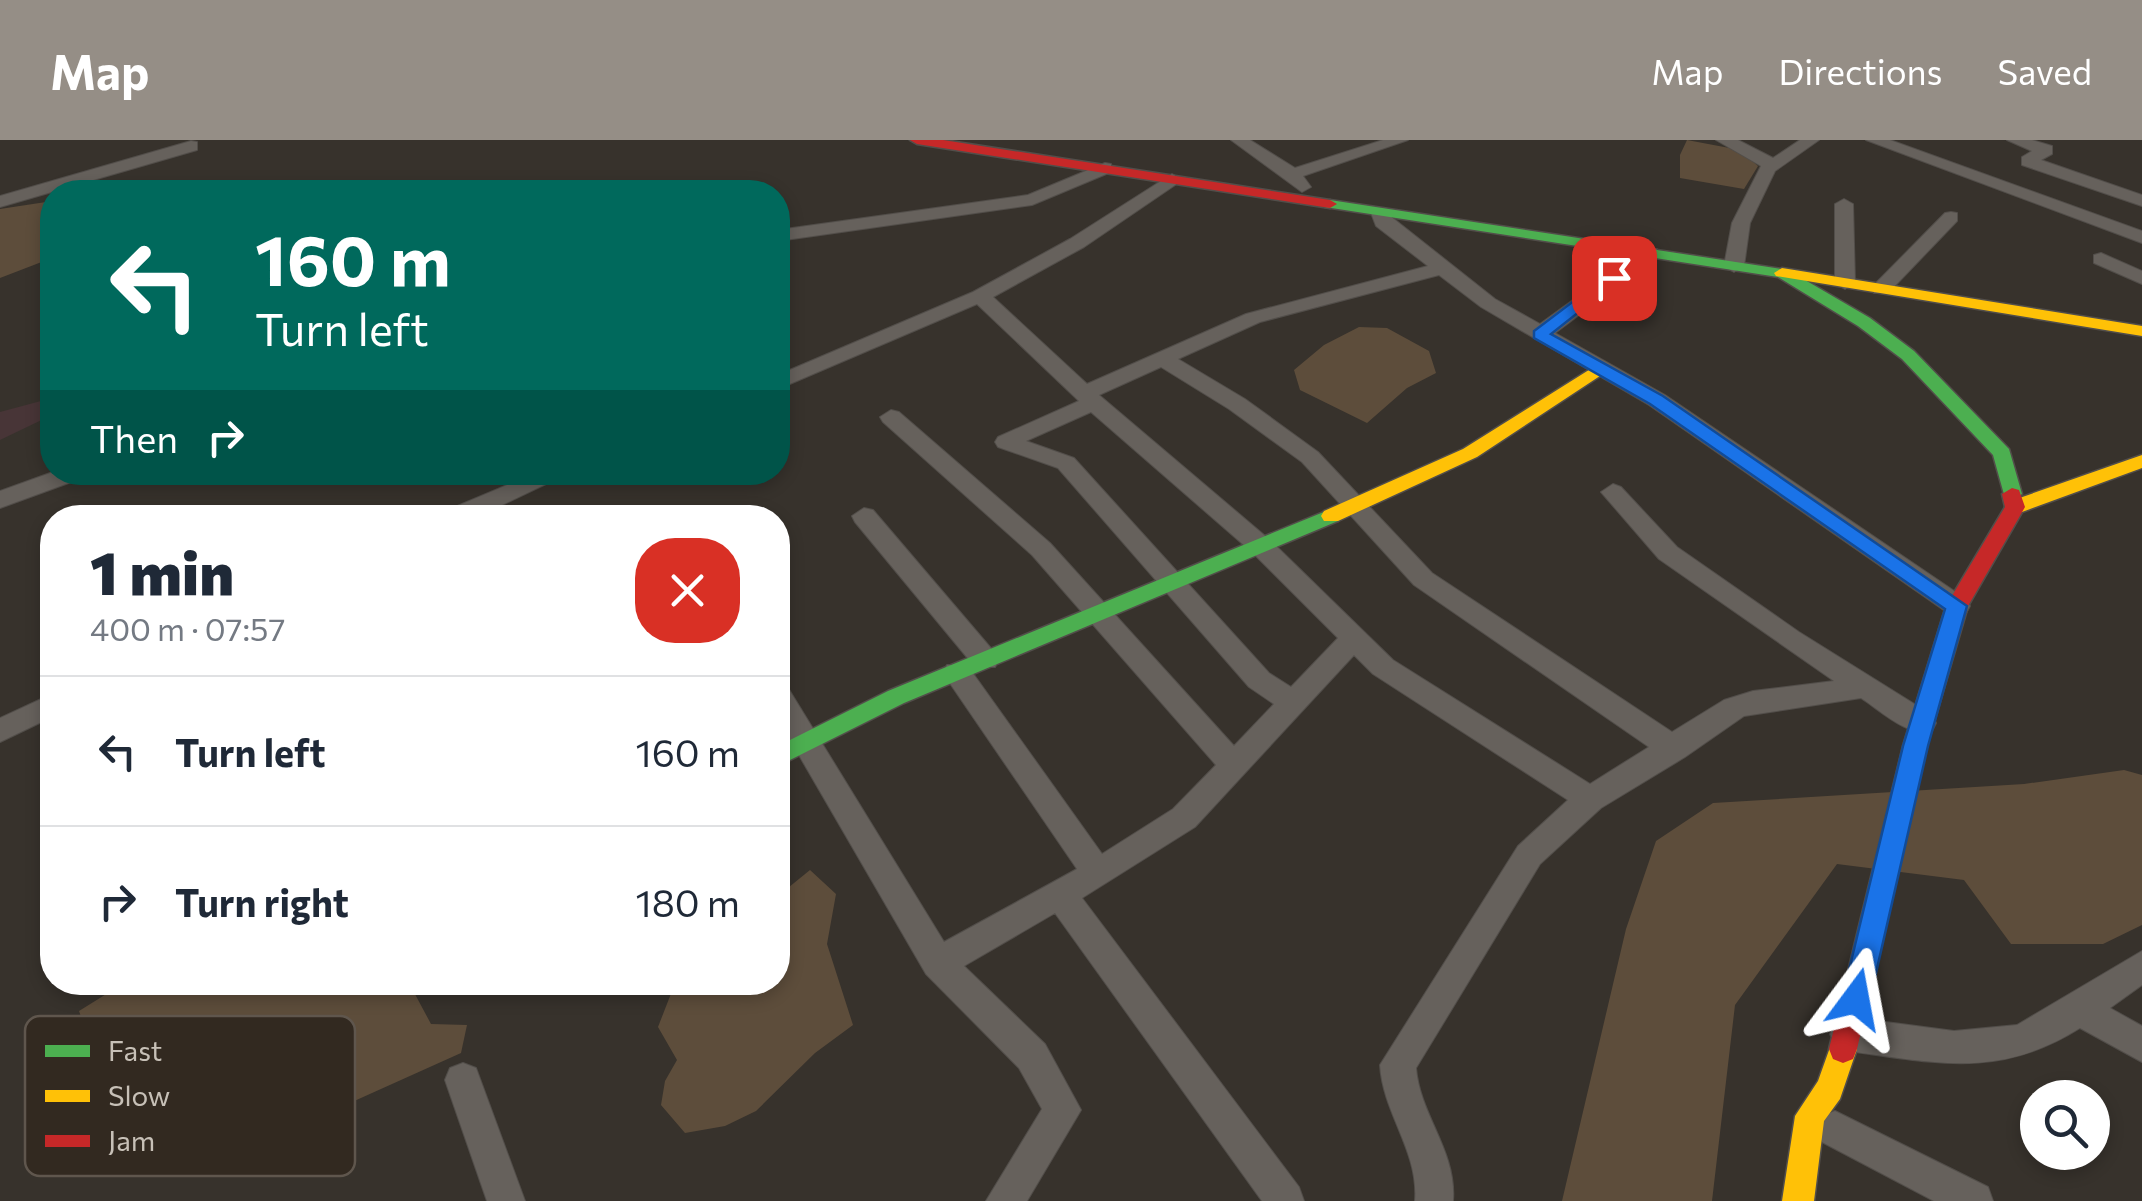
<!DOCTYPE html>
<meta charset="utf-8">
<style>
:root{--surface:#fff;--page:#f2f2f3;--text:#1f2937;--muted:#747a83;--line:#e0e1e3;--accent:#958e86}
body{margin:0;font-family:Commissioner,sans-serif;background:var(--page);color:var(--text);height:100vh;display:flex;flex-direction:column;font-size:38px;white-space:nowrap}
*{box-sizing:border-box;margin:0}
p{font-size:32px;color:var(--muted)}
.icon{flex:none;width:55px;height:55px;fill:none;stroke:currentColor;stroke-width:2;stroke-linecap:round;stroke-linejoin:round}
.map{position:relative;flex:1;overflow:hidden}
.details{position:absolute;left:40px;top:365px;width:750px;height:490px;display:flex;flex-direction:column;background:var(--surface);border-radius:40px;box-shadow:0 5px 15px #0003}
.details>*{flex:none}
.hud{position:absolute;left:40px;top:40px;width:750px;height:305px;border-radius:40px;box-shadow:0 5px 15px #0003;background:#00695c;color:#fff;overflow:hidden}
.controls{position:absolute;left:2020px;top:940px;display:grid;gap:20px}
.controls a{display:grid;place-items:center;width:90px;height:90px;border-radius:50%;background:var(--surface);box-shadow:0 5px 15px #0003;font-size:50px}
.pin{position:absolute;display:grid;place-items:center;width:85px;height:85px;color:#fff;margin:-42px;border-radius:20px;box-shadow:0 5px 15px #0006}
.me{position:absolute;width:110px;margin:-55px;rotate:13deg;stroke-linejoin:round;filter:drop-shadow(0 0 8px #0008)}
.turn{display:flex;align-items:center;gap:35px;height:210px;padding:0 50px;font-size:45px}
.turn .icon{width:130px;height:130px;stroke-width:2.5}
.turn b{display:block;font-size:70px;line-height:85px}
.then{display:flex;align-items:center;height:95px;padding:0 50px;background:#0003;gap:20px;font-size:38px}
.round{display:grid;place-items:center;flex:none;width:105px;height:105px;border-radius:40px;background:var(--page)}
.headline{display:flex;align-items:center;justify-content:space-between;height:170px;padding:0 50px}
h1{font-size:60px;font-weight:800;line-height:75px}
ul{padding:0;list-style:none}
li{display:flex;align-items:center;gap:30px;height:150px;padding:0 50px;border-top:2px solid var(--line)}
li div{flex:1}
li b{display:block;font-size:38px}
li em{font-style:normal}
header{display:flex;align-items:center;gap:60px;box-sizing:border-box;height:140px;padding:0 50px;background:var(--accent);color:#fff}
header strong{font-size:48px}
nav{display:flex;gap:55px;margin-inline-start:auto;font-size:35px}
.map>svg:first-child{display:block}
.green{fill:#483537}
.water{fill:#5d4d3b}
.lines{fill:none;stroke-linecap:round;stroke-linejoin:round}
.street-casing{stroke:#524e4a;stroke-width:2}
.fast-casing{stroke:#524e4a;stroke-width:3}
.slow-casing{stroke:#524e4a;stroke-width:3}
.jam-casing{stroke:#524e4a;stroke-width:3}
.street{fill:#66615c;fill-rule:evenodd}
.fast{fill:#4caf50;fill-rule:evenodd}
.slow{fill:#ffc107;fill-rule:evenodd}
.jam{fill:#c62828;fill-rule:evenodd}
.route{fill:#1a73e8;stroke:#114b97;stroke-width:2.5}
.key{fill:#322920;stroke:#5f564d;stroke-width:2.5}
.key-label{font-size:28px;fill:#c7c0b7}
</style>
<header>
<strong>Map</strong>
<nav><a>Map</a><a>Directions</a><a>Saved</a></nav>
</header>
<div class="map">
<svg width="2142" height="1061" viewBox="0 0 2142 1061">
<rect width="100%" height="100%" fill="#37322c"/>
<!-- green -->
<path class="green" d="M 52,258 L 52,275 L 0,300 L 0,272 Z"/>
<!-- water -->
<g class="water">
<path d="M 1687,0 L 1740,10 L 1758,26 L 1744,49 L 1680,38 L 1680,15 Z"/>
<path d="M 46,62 L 52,76 L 52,118 L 0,138 L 0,69 Z"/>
<path d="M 1359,187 L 1387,188 L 1429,211 L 1436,233 L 1407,248 L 1367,283 L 1300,250 L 1294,230 L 1324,205 Z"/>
<path d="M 2124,630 L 2142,635 L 2142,785 L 2103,804 L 2011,804 L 1964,740 L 1837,724 L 1735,865 L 1712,1061 L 1562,1061 L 1626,789 L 1656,701 L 1713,663 L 2024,644 Z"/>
<path d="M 810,730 L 836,754 L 827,804 L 853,885 L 815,913 L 756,971 L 725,986 L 685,993 L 661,965 L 665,941 L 677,920 L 658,887 L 672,851 L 684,843 L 778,842 L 778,756 Z"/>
<path d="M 409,843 L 431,884 L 467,885 L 461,913 L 312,980 L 203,1015 L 179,935 L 107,951 L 79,871 L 124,843 Z"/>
</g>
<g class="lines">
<!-- street casing -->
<g class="street-casing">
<g id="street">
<path d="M 1231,0 L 1250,0 L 1295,28 L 1383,0 L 1408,0 L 1303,36 L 1311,47 L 1302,52 Z"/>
<path d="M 1716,0 L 1738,0 L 1773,18 L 1800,0 L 1819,0 L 1775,31 L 1750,83 L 1744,126 L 1734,132 L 1724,126 L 1732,83 L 1761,26 Z"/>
<path d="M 1866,0 L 1890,0 L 2142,91 L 2142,103 Z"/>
<path d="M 2007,0 L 2032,0 L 2052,6 L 2052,14 L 2041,20 L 2142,55 L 2142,66 L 2022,25 L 2022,17 L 2032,11 Z"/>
<path d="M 191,1 L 197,2 L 197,10 L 0,67 L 0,56 Z"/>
<path d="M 1105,23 L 1111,24 L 1111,32 L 1032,65 L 778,101 L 778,90 L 1028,55 Z"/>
<path d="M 1172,34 L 1181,39 L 1178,43 L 1084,107 L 993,157 L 1087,244 L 1246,174 L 1428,126 L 1376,86 L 1371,73 L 1380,68 L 1495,159 L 1540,184 L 1643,109 L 1657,109 L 1657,117 L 1555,193 L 1665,255 L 1966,459 L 1970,466 L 1966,473 L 1948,473 L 1649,265 L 1481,167 L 1439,135 L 1260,182 L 1178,219 L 1245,259 L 1318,312 L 1432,433 L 1672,592 L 1724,560 L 1753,551 L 1834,541 L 1659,419 L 1601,352 L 1613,344 L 1621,347 L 1677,407 L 1799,492 L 1932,575 L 1936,583 L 1932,591 C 1909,598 1881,571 1861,558 L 1744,576 L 1685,617 L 1601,668 L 1540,724 L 1416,928 C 1420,976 1457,1011 1453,1061 L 1415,1061 C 1419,1011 1383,974 1380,925 L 1518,706 L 1568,660 L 1373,534 L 1354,515 L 1195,687 L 1082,758 L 1299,1047 L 1304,1061 L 1262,1061 L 1055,773 L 964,826 L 1045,904 L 1081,970 L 1027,1061 L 986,1061 L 1042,969 L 1019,928 L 926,834 L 778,579 L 778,544 L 788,548 L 944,802 L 1077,729 L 947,539 L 943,532 L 947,525 L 967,525 L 1102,714 L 1173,669 L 1216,625 L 1032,415 L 883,282 L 880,277 L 891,270 L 899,272 L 1050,403 L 1234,606 L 1274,564 L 1249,547 L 1058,328 L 998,307 L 995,302 L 998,297 L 1079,261 L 977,164 L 778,249 L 778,235 L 973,152 L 1070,99 ZM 1161,227 L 1229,269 L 1302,322 L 1414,445 L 1649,607 L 1590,644 L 1393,520 L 1271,401 L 1099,255 ZM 1091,272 L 1253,413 L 1338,498 L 1291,547 L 1269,533 L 1074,318 L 1026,301 Z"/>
<path d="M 1844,59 L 1853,64 L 1855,143 L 1845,149 L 1835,143 L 1835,64 Z"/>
<path d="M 1951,72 L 1957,73 L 1957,81 L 1888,153 L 1874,153 L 1874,145 L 1945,73 Z"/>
<path d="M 2101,113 L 2142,131 L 2142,144 L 2094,123 L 2094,115 Z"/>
<path d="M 53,332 L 88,332 L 85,337 L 0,368 L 0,351 Z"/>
<path d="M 538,332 L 571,332 L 475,378 L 440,378 L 443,372 Z"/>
<path d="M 864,368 L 873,370 L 995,513 L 999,520 L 995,527 L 975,527 L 855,382 L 852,376 Z"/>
<path d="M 52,554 L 52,577 L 0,602 L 0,578 Z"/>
<path d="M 2142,811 L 2142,845 L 2110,868 L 2142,886 L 2142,922 L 2080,888 C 1999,939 1937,923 1848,911 L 1836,906 L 1830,894 L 1836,882 L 1848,877 L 1954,891 L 2017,885 Z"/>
<path d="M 463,923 L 476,928 L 525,1061 L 487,1061 L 445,940 L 450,928 Z"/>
<path d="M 1835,971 L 1988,1047 L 1993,1061 L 1934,1061 L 1822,1002 L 1817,989 L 1822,976 Z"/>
</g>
</g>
<!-- fast casing -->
<g class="fast-casing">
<g id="fast">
<path d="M 1330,60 L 1788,130 L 1870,178 L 1914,211 L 2009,309 L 2022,354 L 2012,360 L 2005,358 L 1993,315 L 1902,219 L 1858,186 L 1778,137 L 1325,67 L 1323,64 Z"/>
<path d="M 1331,369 L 1341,376 L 1338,381 L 904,563 L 778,626 L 778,606 L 888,551 Z"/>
</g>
</g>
<!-- slow casing -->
<g class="slow-casing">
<g id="slow">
<path d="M 1782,128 L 2142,186 L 2142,196 L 1776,136 L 1774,133 Z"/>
<path d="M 1600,223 L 1606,224 L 1606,232 L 1477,317 L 1338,381 L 1324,381 L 1321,376 L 1324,371 L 1463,309 Z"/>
<path d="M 2142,315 L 2142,328 L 2022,372 L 2015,373 L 2005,367 L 2008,362 Z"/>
<path d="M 1843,895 L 1853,899 L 1857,909 L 1840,959 L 1824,981 L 1814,1061 L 1782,1061 L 1795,976 L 1818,941 L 1833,899 Z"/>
</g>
</g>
<!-- jam casing -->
<g class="jam-casing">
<g id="jam">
<path d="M 910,0 L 943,0 L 1330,60 L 1337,64 L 1330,68 L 917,4 Z"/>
<path d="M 2012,348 L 2019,350 L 2025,367 L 1968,466 L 1927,606 L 1857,909 L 1853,919 L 1843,923 L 1833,919 L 1829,909 L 1903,606 L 1946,466 L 2005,367 L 2002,354 Z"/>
</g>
</g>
<!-- street -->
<use href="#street" class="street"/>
<!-- fast -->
<use href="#fast" class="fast"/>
<!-- slow -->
<use href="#slow" class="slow"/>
<!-- jam -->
<use href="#jam" class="jam"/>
</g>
<!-- route -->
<path class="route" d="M 1608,135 L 1622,138 L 1551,194 L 1663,256 L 1967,466 L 1928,606 L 1870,859 L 1866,868 L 1856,872 L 1846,868 L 1842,859 L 1903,606 L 1945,469 L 1650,264 L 1534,198 L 1534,191 Z"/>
<!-- legend -->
<rect x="25" y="876" width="330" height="160" rx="15" class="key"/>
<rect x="45" y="905" width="45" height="12" fill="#4caf50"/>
<rect x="45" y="950" width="45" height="12" fill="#ffc107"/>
<rect x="45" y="995" width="45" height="12" fill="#c62828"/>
<g class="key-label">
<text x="108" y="921">Fast</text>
<text x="108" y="966">Slow</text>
<text x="108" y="1011">Jam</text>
</g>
</svg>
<div class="controls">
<a><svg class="icon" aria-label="search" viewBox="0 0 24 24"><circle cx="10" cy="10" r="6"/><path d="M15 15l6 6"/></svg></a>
</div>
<div class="pin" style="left:1614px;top:138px;background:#d93025"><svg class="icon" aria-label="arrive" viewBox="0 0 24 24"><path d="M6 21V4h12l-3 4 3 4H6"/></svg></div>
<svg class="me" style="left:1856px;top:859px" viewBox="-20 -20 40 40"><path d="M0-17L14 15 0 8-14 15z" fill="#1a73e8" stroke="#fff" stroke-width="4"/></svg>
<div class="hud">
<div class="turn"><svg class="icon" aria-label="left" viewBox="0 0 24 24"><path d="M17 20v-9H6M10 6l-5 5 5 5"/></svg><div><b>160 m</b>Turn left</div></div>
<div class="then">Then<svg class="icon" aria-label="right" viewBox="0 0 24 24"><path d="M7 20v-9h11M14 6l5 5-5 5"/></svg></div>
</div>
<section class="details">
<div class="headline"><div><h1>1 min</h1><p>400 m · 07:57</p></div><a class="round" style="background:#d93025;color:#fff"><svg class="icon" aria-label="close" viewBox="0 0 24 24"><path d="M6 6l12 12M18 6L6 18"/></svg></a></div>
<ul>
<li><svg class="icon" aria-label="left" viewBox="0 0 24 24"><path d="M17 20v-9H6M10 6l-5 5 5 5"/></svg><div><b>Turn left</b></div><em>160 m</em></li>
<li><svg class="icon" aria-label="right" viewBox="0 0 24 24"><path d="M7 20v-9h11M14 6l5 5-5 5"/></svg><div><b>Turn right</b></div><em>180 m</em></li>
</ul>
</section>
</div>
